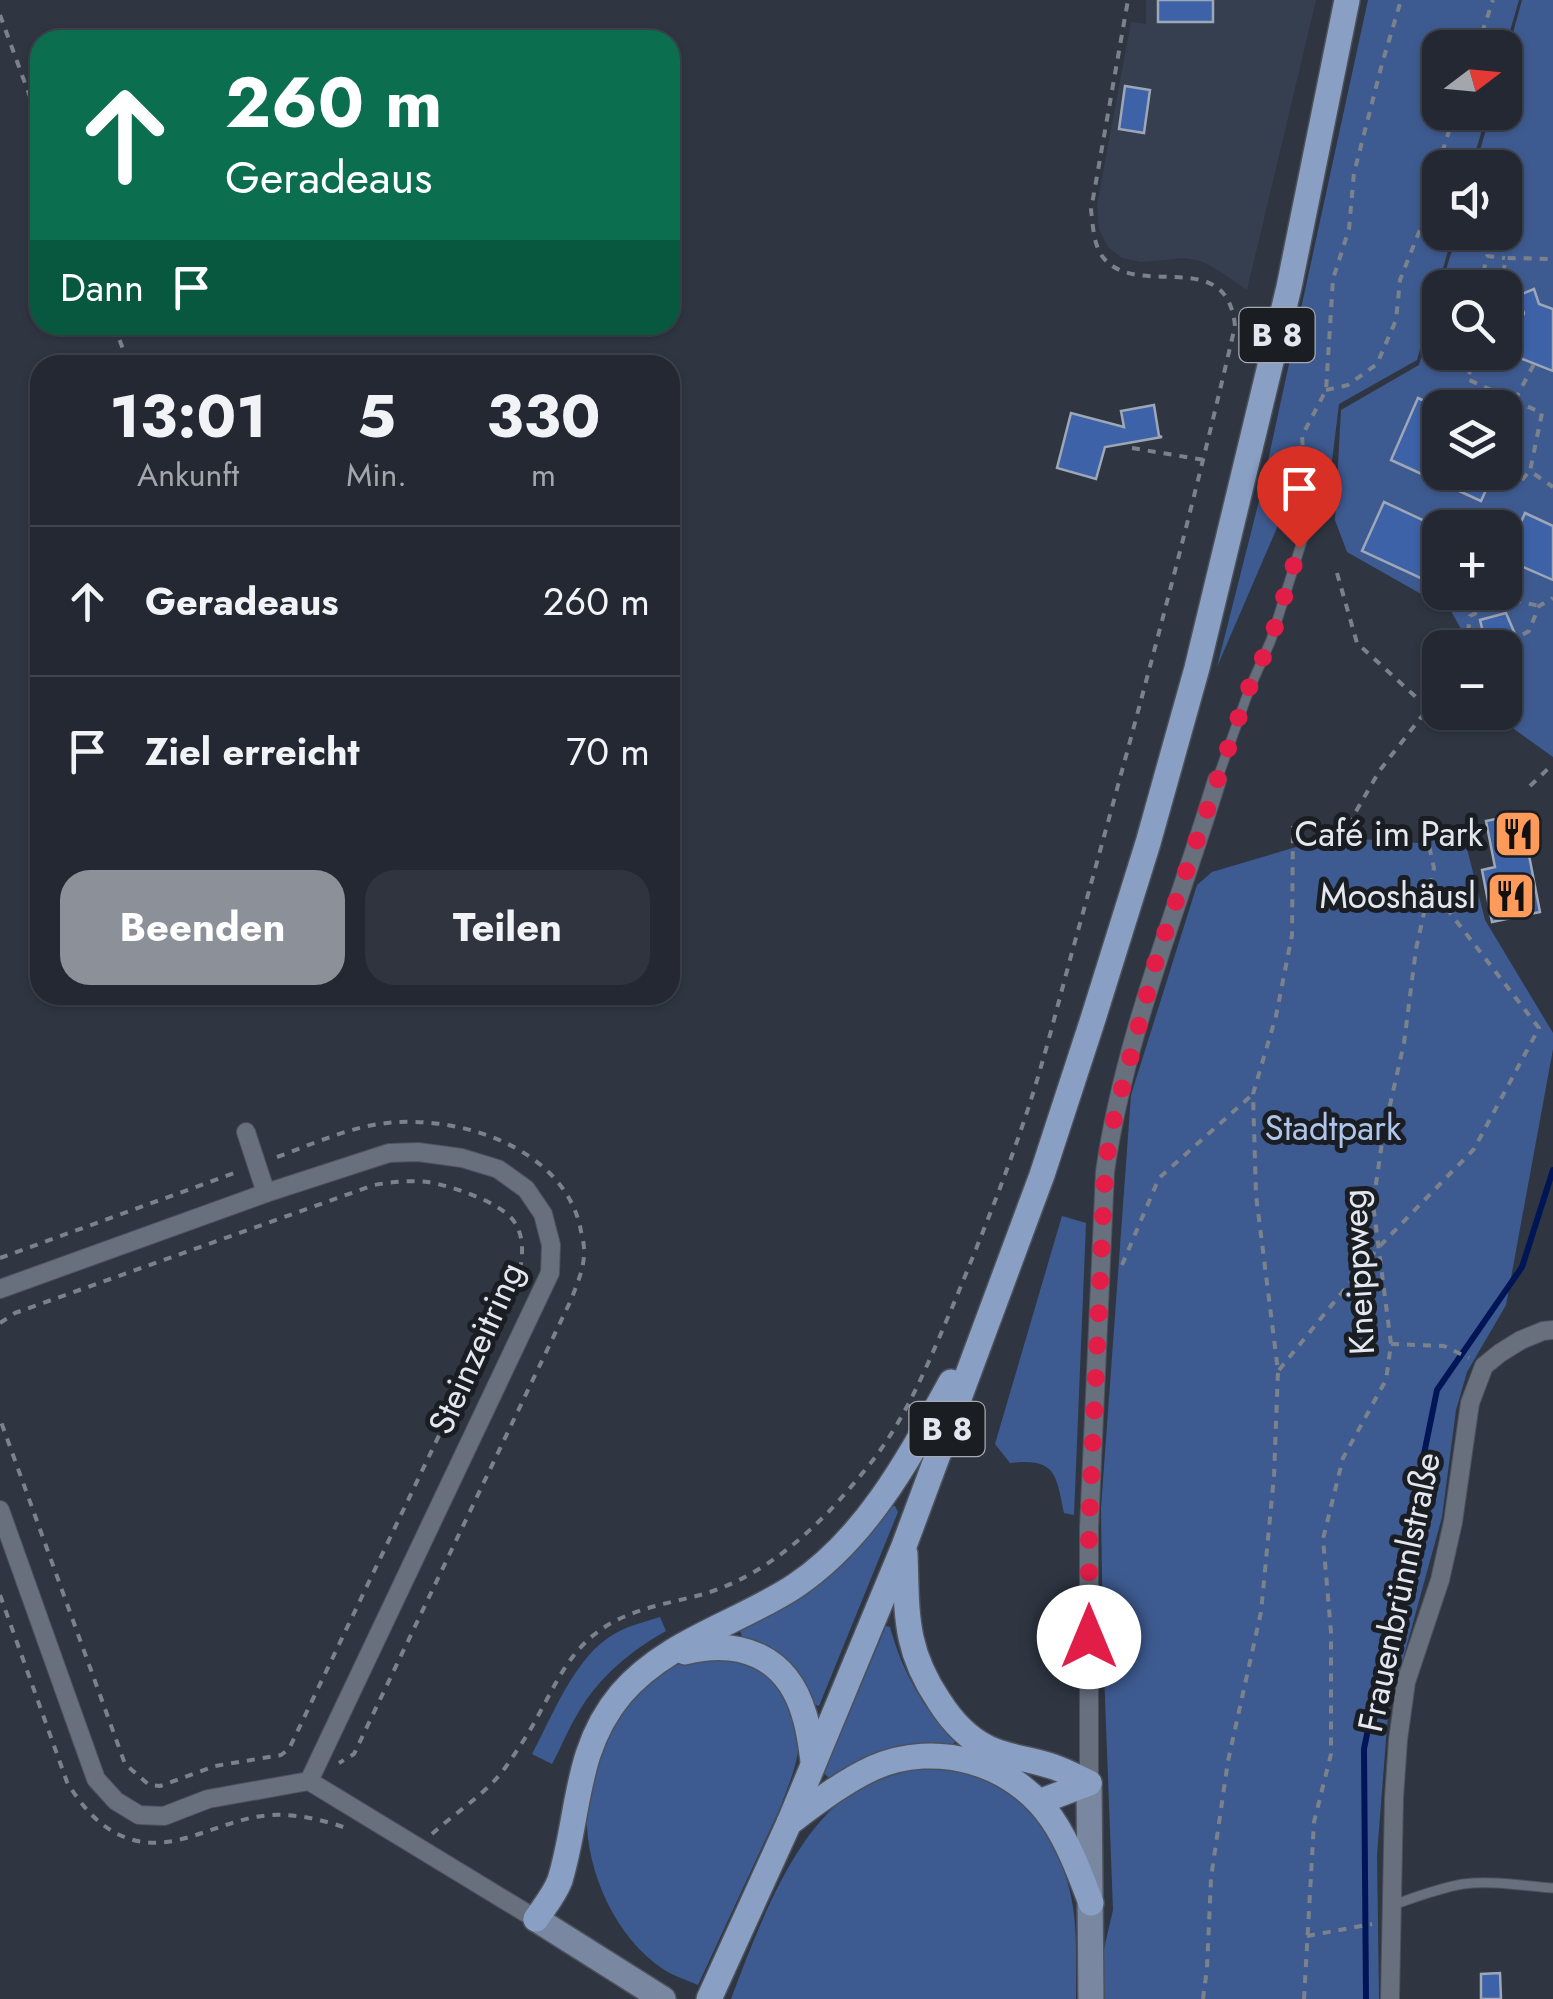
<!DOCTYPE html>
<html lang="de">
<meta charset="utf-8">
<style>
:root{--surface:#232832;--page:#2f343e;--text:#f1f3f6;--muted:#a3a6ac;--line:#40444d;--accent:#8c9099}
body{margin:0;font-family:Jost,sans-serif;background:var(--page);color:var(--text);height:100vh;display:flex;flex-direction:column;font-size:38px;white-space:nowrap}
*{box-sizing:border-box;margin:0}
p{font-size:32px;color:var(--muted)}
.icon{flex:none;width:55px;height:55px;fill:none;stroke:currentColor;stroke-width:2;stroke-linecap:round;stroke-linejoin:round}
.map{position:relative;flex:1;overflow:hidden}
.sheet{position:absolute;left:30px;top:355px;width:650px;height:650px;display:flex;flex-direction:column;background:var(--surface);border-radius:30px;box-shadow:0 2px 8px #0004,0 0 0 2px var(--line)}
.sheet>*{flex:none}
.guide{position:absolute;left:30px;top:30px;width:650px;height:305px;border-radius:30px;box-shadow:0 2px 8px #0004,0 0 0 2px var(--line);background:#0b6e4f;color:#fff;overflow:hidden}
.needle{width:65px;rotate:74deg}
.tools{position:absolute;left:1422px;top:30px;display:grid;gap:20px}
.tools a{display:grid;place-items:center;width:100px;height:100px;border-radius:20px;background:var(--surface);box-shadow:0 2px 8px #0004,0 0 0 2px var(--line);font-size:50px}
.pin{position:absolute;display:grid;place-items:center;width:85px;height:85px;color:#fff;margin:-102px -42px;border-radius:50% 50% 50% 0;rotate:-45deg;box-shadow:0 0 10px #0007}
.pin .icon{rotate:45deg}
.me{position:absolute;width:110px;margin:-55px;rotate:0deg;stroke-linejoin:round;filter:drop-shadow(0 0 8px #0008)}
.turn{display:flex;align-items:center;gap:35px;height:210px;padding:0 30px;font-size:45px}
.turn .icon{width:130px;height:130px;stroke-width:2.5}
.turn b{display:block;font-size:70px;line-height:85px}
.then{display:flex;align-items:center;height:95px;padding:0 30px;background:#0003;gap:20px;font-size:38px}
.eta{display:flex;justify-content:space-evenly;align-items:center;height:170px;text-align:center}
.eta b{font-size:60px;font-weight:700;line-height:70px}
.button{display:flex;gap:20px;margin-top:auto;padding:20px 30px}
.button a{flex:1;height:115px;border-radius:30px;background:var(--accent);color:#fff;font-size:40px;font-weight:700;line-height:115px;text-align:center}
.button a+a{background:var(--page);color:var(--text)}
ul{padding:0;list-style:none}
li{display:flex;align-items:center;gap:30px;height:150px;padding:0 30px;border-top:2px solid var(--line)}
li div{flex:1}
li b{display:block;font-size:38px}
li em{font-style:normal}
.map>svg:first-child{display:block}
.built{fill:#363f50}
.green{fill:#3e5b91;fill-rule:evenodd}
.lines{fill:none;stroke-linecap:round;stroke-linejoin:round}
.stream{stroke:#001556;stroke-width:6}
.building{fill:#3d62a8;stroke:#9ea7b5;stroke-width:2.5}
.lane-casing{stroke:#4c525c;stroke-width:11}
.street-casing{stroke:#4c525c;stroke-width:20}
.secondary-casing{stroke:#4c525c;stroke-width:28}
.primary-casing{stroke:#4c525c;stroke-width:28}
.path{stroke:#7c828c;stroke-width:4;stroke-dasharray:8 8;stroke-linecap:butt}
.lane{stroke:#68707e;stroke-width:9}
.street{stroke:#68707e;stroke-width:18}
.secondary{stroke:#7987a1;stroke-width:25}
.primary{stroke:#8a9fc4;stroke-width:25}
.route{stroke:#e11d48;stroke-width:18;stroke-dasharray:0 32.4}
.labels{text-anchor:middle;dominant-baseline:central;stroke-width:10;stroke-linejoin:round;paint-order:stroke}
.shield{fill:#1a1d22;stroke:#a7aab2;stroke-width:2.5}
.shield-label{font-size:32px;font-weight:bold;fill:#e3e7ef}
.poi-label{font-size:35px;fill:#e3e7ef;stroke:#1a1d22;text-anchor:end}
.park-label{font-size:35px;fill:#afc5ec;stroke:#1a1d22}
.street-label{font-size:35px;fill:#e3e7ef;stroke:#1a1d22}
</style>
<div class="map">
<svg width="1553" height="1999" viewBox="0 0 1553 1999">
<rect width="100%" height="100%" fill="#2f3642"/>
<!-- built -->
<path class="built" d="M 1146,0 L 1316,0 L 1247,290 L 1218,270 L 1201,261 L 1185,258 L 1141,262 L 1122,258 L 1108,247 L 1099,229 L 1097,205 L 1131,22 L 1146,24 Z"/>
<!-- green -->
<g class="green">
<path d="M 1368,0 L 1519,0 L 1505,48 L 1440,48 L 1440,112 L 1487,113 L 1471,167 L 1440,168 L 1440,232 L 1453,233 L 1417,360 L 1339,404 L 1331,469 L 1295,486 L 1217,667 L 1261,493 Z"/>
<path d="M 1522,0 L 1553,0 L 1553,757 L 1514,729 L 1505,711 L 1505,648 L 1471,647 L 1451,611 L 1347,552 L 1335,520 L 1341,410 L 1419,365 L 1440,291 L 1440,352 L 1505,352 L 1505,288 L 1441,287 L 1457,233 L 1505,232 L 1505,168 L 1475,167 L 1491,113 L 1505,112 L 1505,62 ZM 1440,408 L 1505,408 L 1505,472 L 1440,472 ZM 1440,528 L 1505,528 L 1505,592 L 1440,592 Z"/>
<path d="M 1463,833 L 1485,920 L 1553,1033 L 1553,1049 L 1506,1305 L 1467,1372 L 1456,1410 L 1442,1517 L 1388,1714 L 1377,1855 L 1379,1999 L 1104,1999 L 1104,1949 L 1113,1910 L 1103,1645 L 1101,1508 L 1131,1095 L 1197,885 L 1212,872 L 1330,837 L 1418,843 Z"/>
<path d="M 1062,1216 L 1086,1223 L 1074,1515 L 1064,1513 C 1056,1474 1056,1458 1010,1463 L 995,1444 Z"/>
<path d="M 888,1506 L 895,1506 L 898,1512 L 819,1706 L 813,1704 L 766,1647 L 742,1637 L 740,1630 L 789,1605 L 828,1576 Z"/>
<path d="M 660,1617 L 666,1631 C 629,1652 599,1677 578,1713 C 568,1729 561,1748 552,1764 L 532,1754 C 553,1715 576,1654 616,1633 C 630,1625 645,1622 660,1617 Z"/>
<path d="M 886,1626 L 890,1627 C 902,1671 923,1709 955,1741 L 953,1745 C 907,1739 867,1754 829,1778 L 824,1773 Z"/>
<path d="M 706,1656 C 718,1657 734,1657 746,1661 C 774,1671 795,1708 798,1736 C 801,1759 788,1785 781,1806 L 698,1985 C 687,1980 673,1976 663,1969 C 602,1928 570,1832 595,1763 C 598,1754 604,1744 609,1735 C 622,1710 638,1687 663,1672 C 676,1664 691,1660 706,1656 Z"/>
<path d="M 918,1767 C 928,1768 939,1766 949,1768 C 1022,1778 1066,1846 1074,1914 C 1077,1942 1076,1971 1076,1999 L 731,1999 C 756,1934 795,1823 859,1789 C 877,1779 899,1774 918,1767 Z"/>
</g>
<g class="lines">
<!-- stream -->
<path class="stream" d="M 1366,1999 L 1364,1749 L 1437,1390 L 1522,1267 L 1553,1170"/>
</g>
<!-- building -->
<g class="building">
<rect x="1158" y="0" width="55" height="22"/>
<path d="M 1125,86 L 1150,90 L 1144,133 L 1119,129 Z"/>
<path d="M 1534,289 L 1539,304 L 1553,309 L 1553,371 L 1520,358 L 1505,364 L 1505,345 L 1513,342 L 1524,313 L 1517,296 Z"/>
<path d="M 1418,398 L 1440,408 L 1440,472 L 1494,472 L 1481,501 L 1391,460 Z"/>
<path d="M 1154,405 L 1159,436 L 1162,437 L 1105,447 L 1096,479 L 1057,468 L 1071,413 L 1124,427 L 1121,411 Z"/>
<path d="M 1384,502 L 1440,528 L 1440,587 L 1362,551 Z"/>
<path d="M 1525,513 L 1553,526 L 1553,580 L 1505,559 Z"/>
<path d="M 1506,613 L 1521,648 L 1487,648 L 1480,620 Z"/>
<path d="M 1521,814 L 1540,912 L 1492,922 L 1482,870 L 1495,867 L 1486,821 Z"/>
<path d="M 1500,1973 L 1501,1999 L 1481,1999 L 1481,1974 Z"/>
</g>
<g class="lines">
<!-- lane casing -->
<g class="lane-casing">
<g id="lane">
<path d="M 1217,780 L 1249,690 L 1271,640 L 1319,487"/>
<path d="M 1393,1905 C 1416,1897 1439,1888 1463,1884 C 1492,1880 1524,1886 1553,1888"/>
</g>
</g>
<!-- street casing -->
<g class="street-casing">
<g id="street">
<path d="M 246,1132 L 266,1193"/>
<path d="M 0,1289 L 266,1193 L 389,1153 L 418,1152 L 462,1158 L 498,1169 L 526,1189 L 543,1214 L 551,1245 L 550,1273 L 309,1781"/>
<path d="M 0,1510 L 96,1779 L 116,1801 L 139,1815 L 164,1816 L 208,1799 L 309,1781 L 536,1919"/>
<path d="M 1089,1783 L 1089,1528 L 1105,1172 C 1124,1037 1178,909 1217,780"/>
<path d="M 1390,1999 L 1394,1798 L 1398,1740 L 1406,1682 L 1440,1580 L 1453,1522 L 1470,1403 L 1484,1366 L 1500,1353 L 1521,1340 L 1543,1331 L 1553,1330"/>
</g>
</g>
<!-- secondary casing -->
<g class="secondary-casing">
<g id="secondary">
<path d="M 1089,1783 L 1091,1999"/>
<path d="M 536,1919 L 663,1999"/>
</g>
</g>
<!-- primary casing -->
<g class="primary-casing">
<g id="primary">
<path d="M 905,1554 C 907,1614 904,1649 939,1701 C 951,1720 967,1738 988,1748 C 1009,1758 1032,1759 1054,1767 C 1066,1771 1077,1777 1089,1783"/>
<path d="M 685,1652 C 740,1638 787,1656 804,1714 C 809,1729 811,1746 813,1761"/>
<path d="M 1039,1802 L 1089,1783"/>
<path d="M 789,1823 C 816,1803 843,1782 873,1768 C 936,1740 1013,1762 1052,1819 C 1069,1844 1080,1874 1091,1903"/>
<path d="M 536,1919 C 544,1907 555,1894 560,1880 C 580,1814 574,1750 621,1694 C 666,1641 739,1623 795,1586 C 868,1537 910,1456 951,1382"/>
<path d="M 709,1999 L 789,1823 L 904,1546 L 1042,1175 L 1093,1019 L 1148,843 L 1197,668 L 1289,287 L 1347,0"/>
</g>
</g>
<!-- path -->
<g class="path">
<path d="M 0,15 L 40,124"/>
<path d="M 1477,48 L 1493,0"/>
<path d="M 1440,168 L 1443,150 L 1455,112"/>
<path d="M 1480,288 L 1487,256 L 1505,258"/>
<path d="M 1498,288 L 1507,258 L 1553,259"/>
<path d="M 114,325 L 129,365"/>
<path d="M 1478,352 L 1467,379 L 1542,413 L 1530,471 L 1553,487"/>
<path d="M 1326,390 L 1348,385 L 1377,364 L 1396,320 L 1400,280 L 1438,184 L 1440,169"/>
<path d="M 1515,400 L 1534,364"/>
<path d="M 1132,448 L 1204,460"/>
<path d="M 1494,473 L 1518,484 L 1530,471"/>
<path d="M 1309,476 L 1304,465 L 1302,436 L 1326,390 L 1333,279 L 1349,229 L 1354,173 L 1382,64 L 1401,0"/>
<path d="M 1337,573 L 1357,643 L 1429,709"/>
<path d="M 1487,633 L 1490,648"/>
<path d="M 1466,648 L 1470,616 L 1505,598 L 1539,606"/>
<path d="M 1494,648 L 1510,642 L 1529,631 L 1539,606 L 1553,598"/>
<path d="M 1530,786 L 1553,764"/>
<path d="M 1348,825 L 1380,770 L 1440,693"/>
<path d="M 277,1157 C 313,1144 349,1127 387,1123 C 459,1115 561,1147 580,1226 C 581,1233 584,1242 584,1249 C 585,1267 577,1284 571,1300 L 354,1754 L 339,1763"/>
<path d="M 0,1258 L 240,1171"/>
<path d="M 1122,1265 L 1159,1178 L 1253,1094"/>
<path d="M 0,1323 L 15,1313 L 374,1185 C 392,1182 410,1180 428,1182 C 451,1186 498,1201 513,1220 C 523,1233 523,1249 521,1264 L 289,1749 L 281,1755 L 215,1766 L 160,1786 L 149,1785 L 125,1764 L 0,1419"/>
<path d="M 1391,1344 L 1444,1346 L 1469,1358"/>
<path d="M 1279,1370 L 1378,1248 L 1474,1149 L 1539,1028 L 1430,887"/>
<path d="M 0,1595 L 67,1782 C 91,1822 123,1850 173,1841 C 204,1835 231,1820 262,1816 C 289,1812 321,1819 346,1828"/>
<path d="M 432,1834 C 456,1812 486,1794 505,1768 C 517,1751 529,1733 539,1714 C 555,1685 568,1655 595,1634 C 626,1609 667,1604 704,1594 C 772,1573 822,1523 865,1470 C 906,1421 929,1361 954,1303 C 979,1242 1004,1181 1025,1118 C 1044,1062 1058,1003 1074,945 C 1131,740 1187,534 1235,326 C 1227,243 1136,302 1102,256 C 1093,243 1093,224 1091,210 L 1128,0"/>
<path d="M 1307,1936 L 1372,1924"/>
<path d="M 1203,1999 L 1207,1968 L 1211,1878 L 1228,1761 L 1261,1612 L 1274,1476 L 1278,1371 L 1256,1195 L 1253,1094 L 1276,1016 L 1292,935 L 1293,826"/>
<path d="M 1304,1999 L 1314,1822 L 1331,1754 L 1331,1632 L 1323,1539 L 1343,1458 L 1386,1380 L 1391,1344 L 1373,1204 L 1383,1136 L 1404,1043 L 1416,949 L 1434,868 L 1426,832"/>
</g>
<!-- lane -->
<use href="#lane" class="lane"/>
<!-- street -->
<use href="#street" class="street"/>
<!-- secondary -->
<use href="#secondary" class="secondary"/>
<!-- primary -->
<use href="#primary" class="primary"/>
</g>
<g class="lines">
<!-- route -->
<path class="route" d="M 1089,1637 L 1089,1528 L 1105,1172 L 1110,1134 L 1157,957 L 1248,690 L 1271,640 L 1299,548"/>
</g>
<!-- icons -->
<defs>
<g id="restaurant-square" transform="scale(2.5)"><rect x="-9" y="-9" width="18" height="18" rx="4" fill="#ff9b5a" stroke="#1a1d22"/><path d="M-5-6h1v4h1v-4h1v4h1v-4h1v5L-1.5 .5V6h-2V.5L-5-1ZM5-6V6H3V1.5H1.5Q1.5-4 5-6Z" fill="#111"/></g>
</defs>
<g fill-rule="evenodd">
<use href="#restaurant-square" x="1518" y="834"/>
<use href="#restaurant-square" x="1511" y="896"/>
</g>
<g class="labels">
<!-- shield labels -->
<g class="shield">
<rect x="1239.5" y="308" width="75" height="54" rx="8"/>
<rect x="909.5" y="1402" width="75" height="54" rx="8"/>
</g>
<g class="shield-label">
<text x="1277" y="335">B 8</text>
<text x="947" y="1429">B 8</text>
</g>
<!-- poi labels -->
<g class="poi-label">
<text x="1483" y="834">Café im Park</text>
<text x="1476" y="896">Mooshäusl</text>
</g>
<!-- park labels -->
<g class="park-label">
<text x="1333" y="1128">Stadtpark</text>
</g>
<!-- street labels -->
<g class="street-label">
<text transform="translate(1358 1272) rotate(-93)">Kneippweg</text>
<text transform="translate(476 1348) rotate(-66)">Steinzeitring</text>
<text transform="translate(1399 1592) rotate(-78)">Frauenbrünnlstraße</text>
</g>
</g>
</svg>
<div class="tools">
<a><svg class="needle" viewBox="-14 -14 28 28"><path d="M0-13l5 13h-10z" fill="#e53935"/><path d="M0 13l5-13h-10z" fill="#a3a6ac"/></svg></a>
<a><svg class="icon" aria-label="sound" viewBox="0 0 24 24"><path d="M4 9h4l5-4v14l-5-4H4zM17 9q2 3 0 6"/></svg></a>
<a><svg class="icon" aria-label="search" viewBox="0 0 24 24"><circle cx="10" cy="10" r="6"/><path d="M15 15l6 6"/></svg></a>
<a><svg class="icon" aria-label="layers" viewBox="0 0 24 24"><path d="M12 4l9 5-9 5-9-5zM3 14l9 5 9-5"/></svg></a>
<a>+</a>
<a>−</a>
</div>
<div class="pin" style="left:1299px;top:548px;background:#d93025"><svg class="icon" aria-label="arrive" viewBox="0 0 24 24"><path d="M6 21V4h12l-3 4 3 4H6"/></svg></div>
<svg class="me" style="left:1089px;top:1637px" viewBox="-20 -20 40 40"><circle r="19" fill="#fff"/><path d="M0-13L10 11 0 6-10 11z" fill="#e11d48"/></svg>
<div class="guide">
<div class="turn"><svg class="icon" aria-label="ahead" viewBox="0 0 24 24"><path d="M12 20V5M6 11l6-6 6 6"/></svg><div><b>260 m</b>Geradeaus</div></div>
<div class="then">Dann<svg class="icon" aria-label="arrive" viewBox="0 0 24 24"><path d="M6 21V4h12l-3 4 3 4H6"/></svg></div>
</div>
<section class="sheet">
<div class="eta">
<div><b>13:01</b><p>Ankunft</p></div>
<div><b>5</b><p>Min.</p></div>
<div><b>330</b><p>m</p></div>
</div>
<ul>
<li><svg class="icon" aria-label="ahead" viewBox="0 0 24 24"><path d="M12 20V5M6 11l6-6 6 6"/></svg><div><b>Geradeaus</b></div><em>260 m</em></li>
<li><svg class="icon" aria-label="arrive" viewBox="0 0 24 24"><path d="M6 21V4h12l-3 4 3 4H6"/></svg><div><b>Ziel erreicht</b></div><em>70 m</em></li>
</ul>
<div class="button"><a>Beenden</a><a>Teilen</a></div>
</section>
</div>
